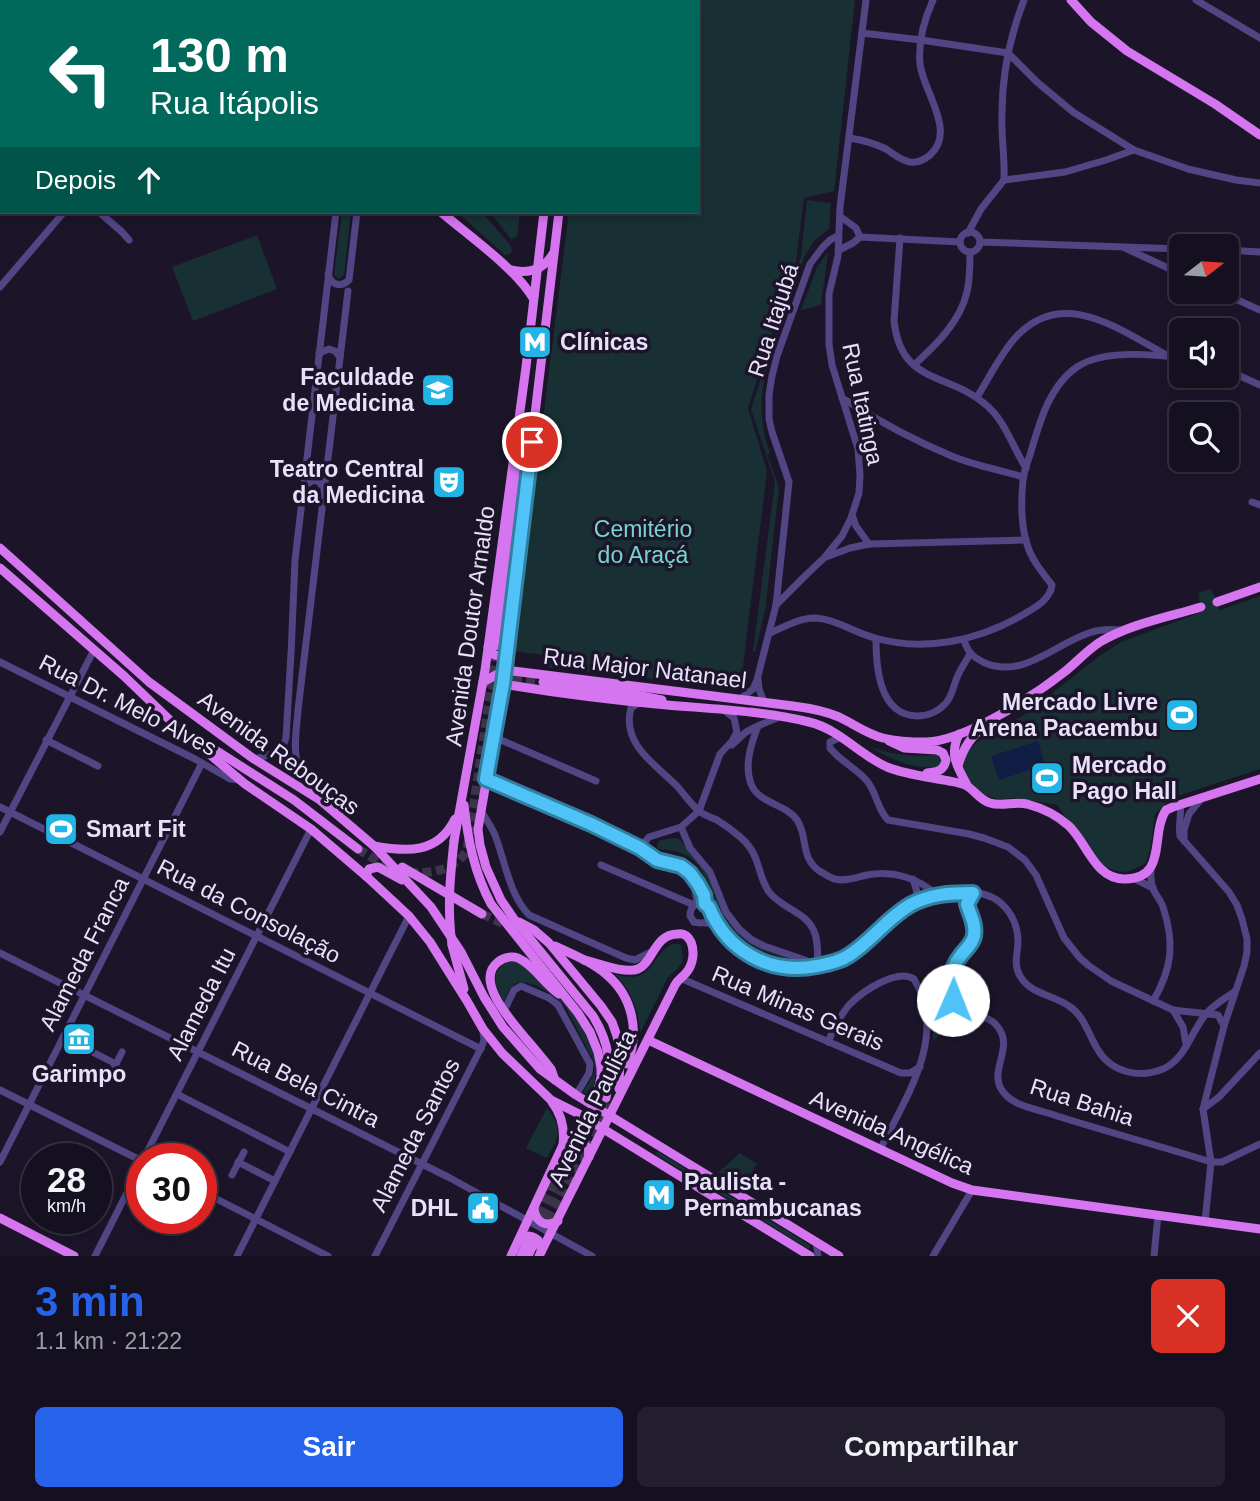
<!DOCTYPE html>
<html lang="pt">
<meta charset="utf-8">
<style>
:root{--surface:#151020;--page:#221e2d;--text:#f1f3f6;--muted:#9d9da5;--line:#34303e;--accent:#2563eb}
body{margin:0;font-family:Helvetica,sans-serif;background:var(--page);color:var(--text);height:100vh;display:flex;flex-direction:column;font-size:26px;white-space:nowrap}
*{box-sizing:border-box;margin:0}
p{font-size:23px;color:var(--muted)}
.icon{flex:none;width:38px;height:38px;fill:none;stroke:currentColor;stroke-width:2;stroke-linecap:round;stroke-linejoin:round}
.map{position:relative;height:1256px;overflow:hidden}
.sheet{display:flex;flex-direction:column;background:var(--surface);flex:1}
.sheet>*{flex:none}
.top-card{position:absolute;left:0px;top:0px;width:700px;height:214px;box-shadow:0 4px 10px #0003,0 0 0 2px var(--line);background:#00695c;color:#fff;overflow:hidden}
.needle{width:46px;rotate:73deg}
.tools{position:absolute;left:1169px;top:234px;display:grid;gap:14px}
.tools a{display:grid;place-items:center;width:70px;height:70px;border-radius:10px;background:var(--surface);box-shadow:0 4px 10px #0003,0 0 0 2px var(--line);font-size:35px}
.speed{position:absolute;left:21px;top:1143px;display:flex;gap:14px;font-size:35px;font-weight:700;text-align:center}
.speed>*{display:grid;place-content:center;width:91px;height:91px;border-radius:50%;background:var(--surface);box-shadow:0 4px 10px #0003,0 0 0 2px var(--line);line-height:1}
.speed small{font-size:18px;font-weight:400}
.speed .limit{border:10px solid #d22;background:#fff;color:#111}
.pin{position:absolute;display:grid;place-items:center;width:60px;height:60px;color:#fff;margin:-30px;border:4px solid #fff;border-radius:50%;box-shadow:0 2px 7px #0007}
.me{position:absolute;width:77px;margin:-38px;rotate:1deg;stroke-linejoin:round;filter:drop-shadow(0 0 5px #0008)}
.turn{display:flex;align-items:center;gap:24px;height:147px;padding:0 35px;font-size:32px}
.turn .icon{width:91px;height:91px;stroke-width:2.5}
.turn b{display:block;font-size:49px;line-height:60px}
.then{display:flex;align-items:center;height:66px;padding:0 35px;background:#0003;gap:14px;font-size:26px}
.round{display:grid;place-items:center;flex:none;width:74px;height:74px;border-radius:10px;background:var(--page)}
.summary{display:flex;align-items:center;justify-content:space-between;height:119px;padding:0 35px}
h1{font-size:42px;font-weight:600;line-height:52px;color:var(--accent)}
.action{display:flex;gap:14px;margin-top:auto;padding:14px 35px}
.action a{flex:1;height:80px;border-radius:10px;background:var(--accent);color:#fff;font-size:28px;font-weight:600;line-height:80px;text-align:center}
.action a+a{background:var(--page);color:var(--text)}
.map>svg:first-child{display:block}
.green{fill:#183034}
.water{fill:#121d46}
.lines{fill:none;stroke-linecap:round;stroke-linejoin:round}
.major-tunnel{stroke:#3b344a;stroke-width:9;stroke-dasharray:9 4.5;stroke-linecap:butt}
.minor{stroke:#514584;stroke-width:7}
.major{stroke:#d575ef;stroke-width:9}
.major-bridge{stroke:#d575ef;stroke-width:9}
.route-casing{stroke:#337fa1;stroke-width:18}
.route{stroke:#4fc3f7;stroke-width:12}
.labels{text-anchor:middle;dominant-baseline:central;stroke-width:7;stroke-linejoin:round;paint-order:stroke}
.street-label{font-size:23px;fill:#e9e1fc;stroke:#1c152a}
.poi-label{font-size:23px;font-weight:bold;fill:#e9e1fc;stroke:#1c152a;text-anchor:start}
.park-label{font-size:23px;fill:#74d5cc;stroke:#1c152a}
</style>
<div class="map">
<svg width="1260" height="1256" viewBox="0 0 1260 1256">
<rect width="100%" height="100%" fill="#1c152a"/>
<!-- green -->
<g class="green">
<path d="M 595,0 L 855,0 L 834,191 L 804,198 L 796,261 L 748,408 L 767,471 L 741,682 L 736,688 L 545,667 L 546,659 L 543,658 L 543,655 L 514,651 L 569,212 L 698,212 L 698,2 L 595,2 Z"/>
<path d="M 807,200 L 831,203 L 829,229 L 815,240 L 804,257 C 785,322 744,385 770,453 L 767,454 L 779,488 L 765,611 L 755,652 L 753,651 L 775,482 L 751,409 L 801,256 Z"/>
<path d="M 342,212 L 351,212 L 344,275 L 339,279 L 334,275 Z"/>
<path d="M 457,212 L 482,212 L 510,245 L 512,250 L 510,254 L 505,255 Z"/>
<path d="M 490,212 L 520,212 L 517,237 L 511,239 Z"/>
<path d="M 257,235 L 277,289 L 193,321 L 172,267 Z"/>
<path d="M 828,252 L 821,305 L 801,310 L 817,267 Z"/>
<path d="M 1211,589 L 1220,610 L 1260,596 L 1260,769 L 1171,798 L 1155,814 L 1150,850 L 1146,863 L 1130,871 L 1121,872 L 1104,867 L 1057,805 L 1018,798 L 997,799 L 982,794 L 969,783 L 963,768 L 965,754 L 977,742 L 1027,713 L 1098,657 L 1121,642 L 1202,612 L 1198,593 Z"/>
<path d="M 870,747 C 894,755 916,758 942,754 L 942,765 C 919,773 889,758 870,747 Z"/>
<path d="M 674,838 L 679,839 L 708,870 L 716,894 L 747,937 L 795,957 L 795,960 C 763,954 735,941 718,912 C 699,878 710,853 659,849 L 657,847 L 658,842 L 661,840 Z"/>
<path d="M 672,944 L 679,944 L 681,946 L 683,956 L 682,963 L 677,969 L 668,977 L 640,1033 C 639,1010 631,990 615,974 C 654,986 648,958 672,944 Z"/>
<path d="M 509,961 L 519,961 L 555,993 C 574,1014 595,1037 596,1066 C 596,1074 594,1081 594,1088 C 599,1096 606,1096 613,1091 L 607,1105 L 583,1092 L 594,1074 L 595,1064 L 567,1009 C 559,998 530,977 516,983 C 509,986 507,996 504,1002 C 495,985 488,973 509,961 Z"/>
<path d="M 941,985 C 943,1001 947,1013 961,1020 L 947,1027 L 933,1041 L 933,1014 L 927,988 L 932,989 Z"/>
<path d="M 547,1108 C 564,1131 559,1135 547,1158 L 526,1148 Z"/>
<path d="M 657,1151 L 811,1246 L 809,1249 L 655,1154 Z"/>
<path d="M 740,1153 L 757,1164 L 743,1186 L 719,1172 Z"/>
</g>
<!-- water -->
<path class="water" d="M 1038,741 L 1045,765 L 999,780 L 991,756 Z"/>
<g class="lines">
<!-- major-tunnel -->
<g class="major-tunnel">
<path d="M 492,690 C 495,681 499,678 509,677 L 543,682"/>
<path d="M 358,849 L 389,868 L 396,870"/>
<path d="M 409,873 C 432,873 455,871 467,850 L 490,695 L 494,649"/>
<path d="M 482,914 L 508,926"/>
<path d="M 528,1240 L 595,1101"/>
<path d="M 534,1243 L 573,1171 L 605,1104 L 606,1098"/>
</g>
<!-- minor -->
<g class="minor">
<path d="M 1196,0 L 1260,38"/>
<path d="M 72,2 L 74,0"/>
<path d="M 239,2 L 241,0"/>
<path d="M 406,2 L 407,0"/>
<path d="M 862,33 L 921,40 L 1008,53 L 1037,82 L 1073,112 L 1134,150 L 1188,169 L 1236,180 L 1260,183"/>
<path d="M 0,89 L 2,87"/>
<path d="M 0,130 L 2,131"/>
<path d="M 850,138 C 862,140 874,143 886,149 C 894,154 900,160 910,162 C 917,163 924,160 930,155 C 957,132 923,91 920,64 C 918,42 924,20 933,0"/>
<path d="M 1004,180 C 1005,158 1001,136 1002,114 C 1002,75 1010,36 1024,0"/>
<path d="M 1004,180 L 1065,172 L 1106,160 L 1134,150"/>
<path d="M 99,212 L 122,232 L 129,240"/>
<path d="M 841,217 L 856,228 L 860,237"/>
<circle cx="970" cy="242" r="10"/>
<path d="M 968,233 L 981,209 L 1004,180"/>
<path d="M 900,238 L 894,321 C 901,385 948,372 985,404 C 1005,420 1012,446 1026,468"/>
<path d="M 980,242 L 1181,249"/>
<path d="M 1125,248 L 1181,274"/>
<path d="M 839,250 L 853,243 L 860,237 L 960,242"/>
<path d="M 1227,250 L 1260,252"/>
<path d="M 328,274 C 331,285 341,288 349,280 L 357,212"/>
<path d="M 0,287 L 64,212"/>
<path d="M 1220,292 L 1260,310"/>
<path d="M 319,353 L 329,349 L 335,351 L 340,357"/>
<path d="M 914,365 C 936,345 960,322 967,292 C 970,279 970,265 970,252"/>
<path d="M 1227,370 L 1260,385"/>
<path d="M 977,397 C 989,378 1000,355 1015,338 C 1062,286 1118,329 1165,354"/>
<path d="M 842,398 C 878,421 915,441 954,457 C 977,466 1000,470 1023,477"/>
<path d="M 304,486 L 313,480 L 319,482 L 325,489"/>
<path d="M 303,493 C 308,503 316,504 324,496"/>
<path d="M 1252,502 L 1260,505"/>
<path d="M 852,515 L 856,526 L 869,544"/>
<path d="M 826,557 L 850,548 L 869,544 L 1026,540"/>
<path d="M 776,605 L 807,574 L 824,558 L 842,536 L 851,518 L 859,493 L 860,475 L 858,449 L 832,365 L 829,344 L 829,294 L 838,256 L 840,207 L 866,0"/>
<path d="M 770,633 C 784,627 799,618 815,618 C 836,619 855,633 875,638 C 924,652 976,641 1019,617 C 1032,609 1050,601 1052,585 C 1042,572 1031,559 1027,544 C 1021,525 1021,500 1023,480 C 1024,472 1027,463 1030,455 C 1039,424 1049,386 1077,367 C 1102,350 1152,354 1181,358"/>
<path d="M 876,639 C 876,667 879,715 917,716 C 928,716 939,711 946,703 C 953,695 954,682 959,673 C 962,667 966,661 970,654"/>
<path d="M 964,640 C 968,653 973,657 985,663 C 1023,679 1055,644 1089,633 C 1100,629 1110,629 1121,630"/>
<path d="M 0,662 L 195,759 L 230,779 L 240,780"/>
<path d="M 758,679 L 759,689 L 764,702"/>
<path d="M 740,699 L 753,689 L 757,680 L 776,605 L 789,482 L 772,432 L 769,419 L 769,395 L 772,376 L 777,356 L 810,264 L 822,248 L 830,240 L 838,236"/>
<path d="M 640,702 L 631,708 C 621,744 656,765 677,786 C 684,794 690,803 698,810 C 703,815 711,817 717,820 C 725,825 732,830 739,836 C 745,841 752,849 755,857 C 760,868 761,881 769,892 C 781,908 804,911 813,929 C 819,940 817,954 818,966"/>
<path d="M 779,717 L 758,726 C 751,744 744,765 751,784 C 759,804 785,803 797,820 C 809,838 799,858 821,872 C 825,874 831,878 835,879 C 846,882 857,877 867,875 C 893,870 918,878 937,895"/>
<path d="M 494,737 L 596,781"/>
<path d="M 841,737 L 830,742 L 830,748 C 840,761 856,768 867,781 C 877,793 877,809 888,820 L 969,834 L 984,838 L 1008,847 L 1025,860 L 1036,875 L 1064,938 L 1080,958 L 1088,965 L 1111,981 L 1173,1010 L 1218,1015 L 1224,1026"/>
<path d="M 46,740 L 98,766"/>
<path d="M 732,745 L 746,732 L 758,726"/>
<path d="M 254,759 C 268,755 282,754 286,738 C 290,679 293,620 295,560 L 336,212"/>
<path d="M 486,779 L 591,824 L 640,848 L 657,861 L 681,866 L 690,873 L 698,884 L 703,895 L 705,904"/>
<path d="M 317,797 C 310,786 300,775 297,762 C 293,746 297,726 298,710 L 348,291"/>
<path d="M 1180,804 C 1182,815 1178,825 1180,836 L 1229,892 L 1237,905 L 1242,919 L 1247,939 L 1247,952 L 1244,966 L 1224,1026 L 1203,1109 L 1211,1162 L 1205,1222"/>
<path d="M 0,807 L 481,1049"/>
<path d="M 481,811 C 486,819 491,826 495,835 C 505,861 509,894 529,915 L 626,958 L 635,960 L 651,952"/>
<path d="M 681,827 L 690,848 L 710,872 L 726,912 L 739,929 L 752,940 L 764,946 L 805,960 L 815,967"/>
<path d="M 0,832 L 94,650"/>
<path d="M 1184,841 L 1184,830 L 1189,814 L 1202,798"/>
<path d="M 640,848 L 649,837 L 681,827 L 699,811 L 720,754 L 732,741 L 737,732 L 734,718 L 724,710"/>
<path d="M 601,865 L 694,905"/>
<path d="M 1151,867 C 1151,873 1150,882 1153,888 C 1155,895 1161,900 1163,907 C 1175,943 1172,969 1153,1001"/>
<path d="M 1133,878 L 1153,888"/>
<path d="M 694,882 L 697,903"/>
<path d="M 973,893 L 967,903 C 969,912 975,920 974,929 C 973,955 945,959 951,991 C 957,1025 983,1007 998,1027 C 1015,1049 986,1072 1004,1093 C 1015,1107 1041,1110 1057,1116 C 1108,1132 1160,1146 1211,1162 L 1222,1162 L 1260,1144"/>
<path d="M 913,904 L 917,892 L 913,879"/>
<path d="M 694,922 C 700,924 704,922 709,923 C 714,925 718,930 722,933 C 737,946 750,959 770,965 C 802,974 841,966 865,944 C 879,932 889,918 905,909 C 926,895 951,891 976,893 C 1001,895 1017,916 1018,940 C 1018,953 1013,964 1020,976 C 1030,994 1054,995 1069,1006 C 1085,1017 1088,1034 1098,1050 C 1111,1072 1139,1079 1163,1069 C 1185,1059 1191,1033 1205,1015 C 1213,1005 1224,999 1234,992"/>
<path d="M 694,922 L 690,916 C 690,901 706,899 711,912 L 709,919 L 706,923"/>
<path d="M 0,953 L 450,1178 L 592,1256"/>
<path d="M 680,978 L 901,1073 L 910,1073 L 920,1067"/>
<path d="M 1173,1010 L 1183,1027 L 1186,1044"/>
<path d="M 504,1011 L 514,990 L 521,986 L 549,998 L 558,1005 L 590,1064 L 589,1073 L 576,1095"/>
<path d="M 63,1037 L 116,1064"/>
<path d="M 828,1042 C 834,1028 840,1015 850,1004 C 863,991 897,968 914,979 C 949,1036 905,1098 880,1150"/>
<path d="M 110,1076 L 122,1052"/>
<path d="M 0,1090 L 142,1161"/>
<path d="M 177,1094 L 290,1152"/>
<path d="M 1203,1109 L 1219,1097 L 1260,1053"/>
<path d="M 144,1158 L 311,829"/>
<path d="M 0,1162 L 202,763"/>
<path d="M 238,1162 L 275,1181"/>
<path d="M 232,1175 L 244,1152"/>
<path d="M 201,1191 L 328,1256"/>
<path d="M 816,1241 L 818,1256"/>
<path d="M 95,1256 L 142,1163"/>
<path d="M 237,1256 L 409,916"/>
<path d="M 375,1256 L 482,1046 L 484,1040 L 483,1031"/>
<path d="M 933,1256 L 972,1190"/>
<path d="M 1154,1256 L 1158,1215"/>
</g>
<!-- major -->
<g class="major">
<path d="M 189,0 L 191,2"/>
<path d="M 521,0 L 523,2"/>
<path d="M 572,0 L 573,2"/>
<path d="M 1071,0 L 1091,22 L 1127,51 L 1215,104 L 1260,135"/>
<path d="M 583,2 L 583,0"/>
<path d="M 441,212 C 469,236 514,267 533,298"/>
<path d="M 559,212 L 503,684 L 478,829 L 480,845 L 486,867 L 501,900 L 514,919 L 593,1016 C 610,1044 612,1066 606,1098"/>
<path d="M 511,270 C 529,274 543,270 553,254"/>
<path d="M 0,548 L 149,682 L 254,759 L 320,800 L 374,846 L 431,907 L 461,952 L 484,997 L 503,1027 L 540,1069 L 576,1095 L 839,1256"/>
<path d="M 0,568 L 124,676 L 177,727 L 245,784 L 311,829 L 366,876 L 409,916 L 430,942 L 467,1001 L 483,1029 L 502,1053 L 551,1100 L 579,1114 L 810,1256"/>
<path d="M 1217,602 L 1260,587"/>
<path d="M 488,647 C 491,657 500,658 507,651"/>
<path d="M 494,647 L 521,457 L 532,442"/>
<path d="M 483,682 L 505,670 L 793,706 C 809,708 825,711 839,717 C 854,724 867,734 883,738 C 896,741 913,742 926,742 C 965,741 1032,697 1063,673 C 1076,663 1086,651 1100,642 C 1130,624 1168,617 1201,607"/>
<path d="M 543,682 L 626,693 L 662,700"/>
<path d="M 503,684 C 557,693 612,700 667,705 C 714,709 763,711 809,722 C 839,729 860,755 887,767 C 907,775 929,777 949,781 C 954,782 960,783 965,785 C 974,789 979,800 990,803 C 1002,807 1014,801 1027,804 C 1042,808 1057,815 1069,826 C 1087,843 1095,879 1124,879 C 1168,880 1150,834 1166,810 L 1173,807 L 1260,779"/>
<path d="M 959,734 C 949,755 957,766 967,785"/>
<path d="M 198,739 L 294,800 L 358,849"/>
<path d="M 889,741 L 904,748 L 937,750 L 943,753 L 946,760 C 944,771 937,772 927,773"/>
<path d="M 958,766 C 963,748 971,736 986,725"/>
<path d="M 464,805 C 468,840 474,872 491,904 L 578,1013 L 590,1032 L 598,1052 L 601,1068 L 601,1077 L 596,1100"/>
<path d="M 454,841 L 485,670 L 526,367 L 544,212"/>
<path d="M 374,846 C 407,852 438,854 455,819"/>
<path d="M 402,867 L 482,914"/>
<path d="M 366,876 L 369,869 L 378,867 L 402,880"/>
<path d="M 519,922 L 534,930 L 549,943 L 601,1006 L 612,1022 L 617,1036 L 620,1055 L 619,1089"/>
<path d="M 452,945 L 464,989"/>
<path d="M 555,946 C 572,954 592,962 607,975 C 633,997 640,1033 627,1064"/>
<path d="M 648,1040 L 952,1183 L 972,1190 L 1260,1229"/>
<path d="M 555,1080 L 551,1069 C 543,1059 535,1049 527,1040 C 514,1024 473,981 498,962 C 504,957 512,956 518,958 C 534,965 544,984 559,994"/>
<path d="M 563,1145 C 572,1136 582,1138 588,1149 L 589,1157"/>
<path d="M 534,1208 C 535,1222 546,1228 558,1221"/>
<path d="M 0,1218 L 74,1256"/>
<path d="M 519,1240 C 530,1232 542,1238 541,1252"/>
<path d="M 511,1256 L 563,1145 C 565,1128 562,1115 552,1102"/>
<path d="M 521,1256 L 528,1240"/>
<path d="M 528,1256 L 534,1243"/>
<path d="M 539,1256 L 675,985 C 678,979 682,978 686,973 C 693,965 695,952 691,942 C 688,936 684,933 678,934 C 654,934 653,963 638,969 C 625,974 597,963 584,960"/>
</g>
<!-- major-bridge -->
<path class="major-bridge" d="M 452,945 C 447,908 450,878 454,841"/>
</g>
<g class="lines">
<!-- route casing -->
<g class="route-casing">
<path id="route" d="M 532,442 L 503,684 L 486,779 L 591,824 L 640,848 L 657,860 L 681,866 L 690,873 L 698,884 L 704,895 L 705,904 L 709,907 C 727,952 771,975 817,966 C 827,964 839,962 848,956 C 871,942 886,919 910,905 C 930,894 951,893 973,893 L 967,904 C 970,915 976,923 974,936 C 972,944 967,948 962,954 C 950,968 948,983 953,1000"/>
</g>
<!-- route -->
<use href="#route" class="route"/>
</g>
<!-- icons -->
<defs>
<g id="metro-square" transform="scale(1.75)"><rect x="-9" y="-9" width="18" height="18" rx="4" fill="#23b4e6" stroke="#1c152a"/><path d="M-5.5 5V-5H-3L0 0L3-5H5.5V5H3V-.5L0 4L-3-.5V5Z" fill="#fff"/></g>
<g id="university-square" transform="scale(1.75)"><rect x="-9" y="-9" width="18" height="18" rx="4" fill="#23b4e6" stroke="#1c152a"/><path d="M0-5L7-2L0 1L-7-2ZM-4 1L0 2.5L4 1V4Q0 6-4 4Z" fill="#fff"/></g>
<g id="theatre-square" transform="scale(1.75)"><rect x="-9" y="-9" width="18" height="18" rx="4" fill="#23b4e6" stroke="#1c152a"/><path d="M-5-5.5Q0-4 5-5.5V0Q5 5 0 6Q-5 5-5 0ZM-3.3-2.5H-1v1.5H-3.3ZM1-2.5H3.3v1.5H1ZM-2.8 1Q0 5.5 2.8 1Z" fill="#fff"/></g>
<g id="stadium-square" transform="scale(1.75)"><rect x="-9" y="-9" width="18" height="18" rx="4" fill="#23b4e6" stroke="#1c152a"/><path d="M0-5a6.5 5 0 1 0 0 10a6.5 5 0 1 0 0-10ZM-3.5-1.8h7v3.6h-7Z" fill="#fff"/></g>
<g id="museum-square" transform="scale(1.75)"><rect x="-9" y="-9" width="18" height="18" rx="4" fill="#23b4e6" stroke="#1c152a"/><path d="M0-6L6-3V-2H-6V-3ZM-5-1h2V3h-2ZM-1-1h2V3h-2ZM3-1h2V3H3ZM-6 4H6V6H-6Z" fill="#fff"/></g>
<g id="civic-square" transform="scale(1.75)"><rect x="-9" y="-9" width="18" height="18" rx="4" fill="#23b4e6" stroke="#1c152a"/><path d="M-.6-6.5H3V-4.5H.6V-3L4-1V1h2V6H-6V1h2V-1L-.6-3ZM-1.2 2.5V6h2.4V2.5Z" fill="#fff"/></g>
</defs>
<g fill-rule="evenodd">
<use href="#metro-square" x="535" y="342"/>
<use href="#university-square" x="438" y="390"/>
<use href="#theatre-square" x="449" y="482"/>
<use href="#stadium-square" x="1182" y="715"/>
<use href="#stadium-square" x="1047" y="778"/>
<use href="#stadium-square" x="61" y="829"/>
<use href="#museum-square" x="79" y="1039"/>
<use href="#metro-square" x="659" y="1195"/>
<use href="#civic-square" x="483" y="1208"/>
</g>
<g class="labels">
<!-- street labels -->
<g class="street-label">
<text transform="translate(773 320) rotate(-72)">Rua Itajubá</text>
<text transform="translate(863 404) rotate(78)">Rua Itatinga</text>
<text transform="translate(470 626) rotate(-82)">Avenida Doutor Arnaldo</text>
<text transform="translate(645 668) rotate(7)">Rua Major Natanael</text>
<text transform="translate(128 705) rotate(27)">Rua Dr. Melo Alves</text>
<text transform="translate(279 753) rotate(36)">Avenida Rebouças</text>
<text transform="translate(249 911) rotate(27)">Rua da Consolação</text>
<text transform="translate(84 954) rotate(-63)">Alameda Franca</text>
<text transform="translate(201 1004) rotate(-63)">Alameda Itu</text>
<text transform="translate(798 1008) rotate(23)">Rua Minas Gerais</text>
<text transform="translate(306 1084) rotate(27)">Rua Bela Cintra</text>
<text transform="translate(1082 1102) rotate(18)">Rua Bahia</text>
<text transform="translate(592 1108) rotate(-64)">Avenida Paulista</text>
<text transform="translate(892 1132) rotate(24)">Avenida Angélica</text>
<text transform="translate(415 1135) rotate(-63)">Alameda Santos</text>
</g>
<!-- poi labels -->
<g class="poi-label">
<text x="560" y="342">Clínicas</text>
<text x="414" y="377" text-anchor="end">Faculdade<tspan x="414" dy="26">de Medicina</tspan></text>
<text x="424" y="469" text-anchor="end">Teatro Central<tspan x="424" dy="26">da Medicina</tspan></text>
<text x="1158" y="702" text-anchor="end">Mercado Livre<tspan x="1158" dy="26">Arena Pacaembu</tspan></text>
<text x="1072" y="765">Mercado<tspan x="1072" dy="26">Pago Hall</tspan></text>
<text x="86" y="829">Smart Fit</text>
<text x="79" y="1074" text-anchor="middle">Garimpo</text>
<text x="684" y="1182">Paulista -<tspan x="684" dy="26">Pernambucanas</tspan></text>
<text x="458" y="1208" text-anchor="end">DHL</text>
</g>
<!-- park labels -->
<g class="park-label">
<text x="643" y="529">Cemitério<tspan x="643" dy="26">do Araçá</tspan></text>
</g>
</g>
</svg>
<div class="tools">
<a><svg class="needle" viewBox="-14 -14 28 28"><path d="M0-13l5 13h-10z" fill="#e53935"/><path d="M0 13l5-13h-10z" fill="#9d9da5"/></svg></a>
<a><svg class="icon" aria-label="sound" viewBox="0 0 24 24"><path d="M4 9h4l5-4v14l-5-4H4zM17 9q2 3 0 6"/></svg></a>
<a><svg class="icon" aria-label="search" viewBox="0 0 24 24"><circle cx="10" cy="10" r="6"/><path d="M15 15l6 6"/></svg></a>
</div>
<div class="speed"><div>28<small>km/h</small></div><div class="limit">30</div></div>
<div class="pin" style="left:532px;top:442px;background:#d93025"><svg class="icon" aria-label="arrive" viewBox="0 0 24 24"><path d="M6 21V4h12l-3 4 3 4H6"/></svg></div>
<svg class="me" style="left:953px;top:1000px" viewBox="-20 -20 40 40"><circle r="19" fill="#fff"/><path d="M0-13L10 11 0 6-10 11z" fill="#4fc3f7"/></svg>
<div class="top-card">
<div class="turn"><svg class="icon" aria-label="left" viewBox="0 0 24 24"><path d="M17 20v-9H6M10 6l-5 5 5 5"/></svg><div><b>130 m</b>Rua Itápolis</div></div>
<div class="then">Depois<svg class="icon" aria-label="ahead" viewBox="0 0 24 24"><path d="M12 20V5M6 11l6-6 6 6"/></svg></div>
</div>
</div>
<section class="sheet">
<div class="summary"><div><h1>3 min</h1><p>1.1 km · 21:22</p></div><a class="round" style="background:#d93025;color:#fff"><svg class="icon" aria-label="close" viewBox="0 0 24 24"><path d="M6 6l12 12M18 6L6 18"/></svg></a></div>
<div class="action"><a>Sair</a><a>Compartilhar</a></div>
</section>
